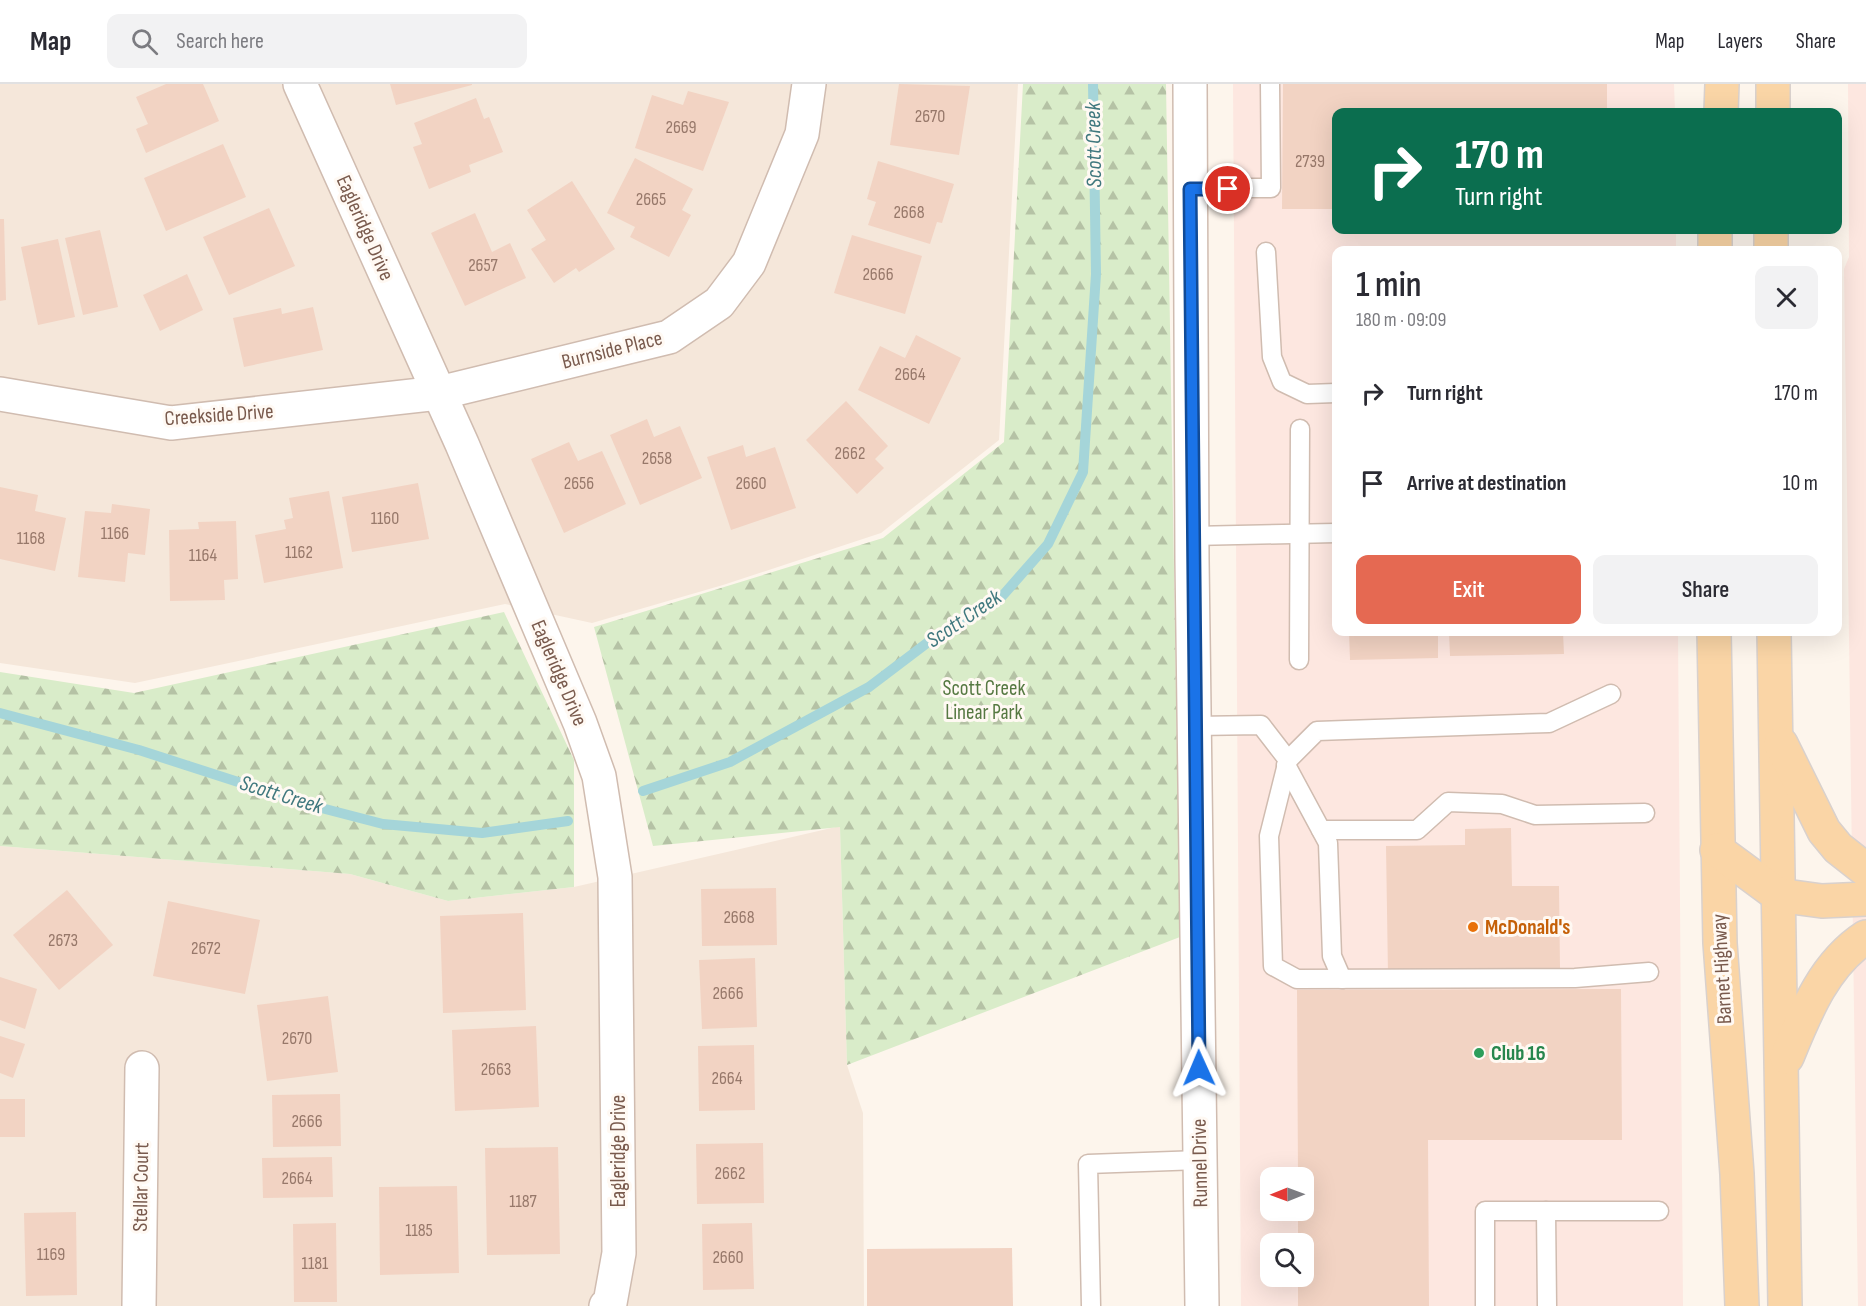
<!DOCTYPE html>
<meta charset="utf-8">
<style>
:root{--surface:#fff;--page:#f2f2f3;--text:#2b2b33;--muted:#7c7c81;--line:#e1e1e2;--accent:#e56952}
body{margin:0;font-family:"Sofia Sans Condensed",sans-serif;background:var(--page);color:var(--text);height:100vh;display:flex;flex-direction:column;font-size:22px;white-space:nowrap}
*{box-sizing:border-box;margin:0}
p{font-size:20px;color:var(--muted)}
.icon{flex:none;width:33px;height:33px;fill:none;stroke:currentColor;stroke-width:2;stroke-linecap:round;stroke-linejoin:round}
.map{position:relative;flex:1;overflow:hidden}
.details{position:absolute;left:1332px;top:162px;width:510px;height:390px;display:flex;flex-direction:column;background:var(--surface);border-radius:12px;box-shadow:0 6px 24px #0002}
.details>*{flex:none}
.hud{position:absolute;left:1332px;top:24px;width:510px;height:126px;border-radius:12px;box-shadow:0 6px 24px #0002;background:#0b6e4f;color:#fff;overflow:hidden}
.needle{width:39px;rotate:269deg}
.controls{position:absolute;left:1260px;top:1083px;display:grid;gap:12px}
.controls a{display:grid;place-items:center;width:54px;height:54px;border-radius:12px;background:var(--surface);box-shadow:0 6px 24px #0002;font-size:30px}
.pin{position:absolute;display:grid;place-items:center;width:51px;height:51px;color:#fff;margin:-26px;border:3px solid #fff;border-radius:50%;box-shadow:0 2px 6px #0007}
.me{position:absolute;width:66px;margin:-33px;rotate:359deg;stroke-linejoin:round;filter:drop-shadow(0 0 4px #0008)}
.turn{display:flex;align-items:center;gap:21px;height:126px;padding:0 24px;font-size:27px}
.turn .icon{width:78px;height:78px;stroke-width:2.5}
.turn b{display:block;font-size:42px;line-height:51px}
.round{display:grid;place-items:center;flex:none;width:63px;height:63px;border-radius:12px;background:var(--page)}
.overview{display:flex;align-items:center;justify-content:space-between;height:102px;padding:0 24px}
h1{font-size:36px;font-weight:600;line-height:45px}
.cta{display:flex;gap:12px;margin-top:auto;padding:12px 24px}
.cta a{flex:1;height:69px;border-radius:12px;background:var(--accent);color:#fff;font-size:24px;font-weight:600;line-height:69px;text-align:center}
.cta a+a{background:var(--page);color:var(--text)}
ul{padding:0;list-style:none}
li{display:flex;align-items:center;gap:18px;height:90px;padding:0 24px}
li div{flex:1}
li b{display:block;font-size:22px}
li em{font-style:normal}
header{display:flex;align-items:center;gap:36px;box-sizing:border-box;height:84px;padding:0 30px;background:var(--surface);border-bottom:2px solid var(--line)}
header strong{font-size:28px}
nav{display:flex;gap:33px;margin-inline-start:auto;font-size:21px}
.search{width:420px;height:54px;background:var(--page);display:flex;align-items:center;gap:15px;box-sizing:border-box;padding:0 21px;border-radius:12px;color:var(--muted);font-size:22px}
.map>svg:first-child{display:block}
.residential{fill:#f5e7da}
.commercial{fill:#fde7e0;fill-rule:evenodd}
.forest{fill:url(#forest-firs)}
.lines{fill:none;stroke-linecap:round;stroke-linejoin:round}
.stream{stroke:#a5d5d9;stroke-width:10}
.building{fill:#f2d3c3}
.service-casing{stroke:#d0bcb0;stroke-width:21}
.minor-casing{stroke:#d0bcb0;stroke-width:36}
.primary-casing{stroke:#d9d1cd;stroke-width:36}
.service{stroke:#fff;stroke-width:18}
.minor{stroke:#fff;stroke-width:33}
.primary{stroke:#fad5a6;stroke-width:33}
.route-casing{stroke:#114b97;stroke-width:15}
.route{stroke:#1a73e8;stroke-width:10}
.food-dot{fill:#e8710a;stroke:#fff9f3;stroke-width:2}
.leisure-dot{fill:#2e9e5b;stroke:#fff9f3;stroke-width:2}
.labels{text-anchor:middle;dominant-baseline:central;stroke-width:6;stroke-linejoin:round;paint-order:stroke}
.number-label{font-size:18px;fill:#97786a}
.street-label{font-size:21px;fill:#795a4d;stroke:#fff9f3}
.park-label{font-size:21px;fill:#567942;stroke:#fff9f3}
.food-label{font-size:21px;font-weight:bold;fill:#c56008;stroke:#fff9f3;text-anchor:start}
.leisure-label{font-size:21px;font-weight:bold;fill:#27864d;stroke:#fff9f3;text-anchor:start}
.water-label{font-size:22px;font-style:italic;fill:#40787e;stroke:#fff9f3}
</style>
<header>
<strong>Map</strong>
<div class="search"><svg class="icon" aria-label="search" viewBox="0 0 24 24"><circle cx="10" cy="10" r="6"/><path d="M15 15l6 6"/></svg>Search here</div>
<nav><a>Map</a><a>Layers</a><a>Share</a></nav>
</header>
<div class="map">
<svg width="1866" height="1222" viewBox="0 0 1866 1222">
<defs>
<pattern id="forest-firs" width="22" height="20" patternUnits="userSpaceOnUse" patternTransform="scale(1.5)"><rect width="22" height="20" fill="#d9ecc9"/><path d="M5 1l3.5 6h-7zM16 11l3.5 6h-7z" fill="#b5c2a5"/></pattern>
</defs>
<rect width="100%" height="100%" fill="#fdf5ec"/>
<!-- residential -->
<g class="residential">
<path d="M 0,0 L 1018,0 L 999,356 L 881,449 L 723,501 L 592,539 L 505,520 L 135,599 L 0,579 Z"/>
<path d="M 840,742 L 847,981 L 863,1029 L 864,1222 L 0,1222 L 0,762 L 350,790 L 448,817 L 574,803 Z"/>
</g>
<!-- commercial -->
<g class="commercial">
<path d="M 1233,0 L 1674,0 L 1675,28 L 1336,28 L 1336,146 L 1676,146 L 1676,166 L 1336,166 L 1336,548 L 1678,548 L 1683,1222 L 1241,1222 ZM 1270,1094 L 1304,1094 L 1304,1126 L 1270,1126 ZM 1270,1160 L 1304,1160 L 1304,1192 L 1270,1192 Z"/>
<path d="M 1848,0 L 1866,0 L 1866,1222 L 1858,1222 L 1844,185 L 1849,173 Z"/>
</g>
<!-- forest -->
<g class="forest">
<path d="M 1023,0 L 1166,0 L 1180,853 L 847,981 L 840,743 L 653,762 L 594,543 L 883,454 L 1004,358 Z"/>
<path d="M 504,528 L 574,676 L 574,803 L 448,817 L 350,790 L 0,762 L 0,588 L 134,609 Z"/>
</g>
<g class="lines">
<!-- stream -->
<g class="stream">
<path d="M 0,629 L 139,666 L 306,720 L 383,740 L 482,749 L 568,737"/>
<path d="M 643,707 L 730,678 L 869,603 L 931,556 L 997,518 L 1048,460 L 1083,388 L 1096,190 L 1093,0"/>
</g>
</g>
<!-- building -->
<g class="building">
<path d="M 166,0 L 203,0 L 219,37 L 146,69 L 136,45 L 148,40 L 136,13 Z"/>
<path d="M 390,0 L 472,0 L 472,1 L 396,21 Z"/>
<path d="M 899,0 L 970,2 L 959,71 L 890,61 Z"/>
<path d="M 1283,0 L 1607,0 L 1607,28 L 1336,28 L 1336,125 L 1282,125 Z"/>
<path d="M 688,7 L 729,18 L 703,87 L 635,64 L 652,11 L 683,21 Z"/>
<path d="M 476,14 L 484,35 L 489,33 L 503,68 L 469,81 L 471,88 L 429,105 L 413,63 L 422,60 L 414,39 Z"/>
<path d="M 223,60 L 246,113 L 166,147 L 144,94 Z"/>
<path d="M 635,74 L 693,105 L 682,126 L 691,131 L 669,173 L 630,153 L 635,143 L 607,129 Z"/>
<path d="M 878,77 L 954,100 L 942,139 L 937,138 L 930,160 L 868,141 L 876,118 L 867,115 Z"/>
<path d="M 572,97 L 615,165 L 579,188 L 576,184 L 554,199 L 531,165 L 546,156 L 527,126 Z"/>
<path d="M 269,124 L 295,182 L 229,211 L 203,153 Z"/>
<path d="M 475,129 L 492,168 L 510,159 L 526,194 L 465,222 L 431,149 Z"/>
<path d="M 0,135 L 4,135 L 6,216 L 0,217 Z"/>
<path d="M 100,146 L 118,223 L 83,231 L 65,154 Z"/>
<path d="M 852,151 L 922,172 L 905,230 L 834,209 Z"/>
<path d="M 58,155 L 75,233 L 38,241 L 21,163 Z"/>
<path d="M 187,190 L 203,226 L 160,247 L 143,211 Z"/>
<path d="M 313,223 L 323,266 L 244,283 L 233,234 L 281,224 L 282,230 Z"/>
<path d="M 916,251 L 961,274 L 929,340 L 858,306 L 880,262 L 905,274 Z"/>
<path d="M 846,317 L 888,362 L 875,375 L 884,384 L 857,410 L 806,356 Z"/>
<path d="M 647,335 L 654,353 L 680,342 L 702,394 L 640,421 L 610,351 Z"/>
<path d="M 569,358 L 578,377 L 602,367 L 626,420 L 564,449 L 531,375 Z"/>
<path d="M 743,361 L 746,373 L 775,363 L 796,424 L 731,446 L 707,373 Z"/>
<path d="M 418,399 L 429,455 L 352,468 L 342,413 Z"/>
<path d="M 0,403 L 38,411 L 35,427 L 66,434 L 55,487 L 0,475 Z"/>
<path d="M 329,407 L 343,484 L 264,499 L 255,451 L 286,445 L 284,436 L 293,434 L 289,414 Z"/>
<path d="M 112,420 L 150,425 L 145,471 L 128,469 L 125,498 L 78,493 L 85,427 L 111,429 Z"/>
<path d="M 236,437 L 238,495 L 224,496 L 225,516 L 170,517 L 169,446 L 199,445 L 198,438 Z"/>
<path d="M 1349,548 L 1438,548 L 1438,574 L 1350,576 Z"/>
<path d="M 1449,548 L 1563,548 L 1564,570 L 1450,572 Z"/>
<path d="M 1511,744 L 1512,802 L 1559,802 L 1560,884 L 1506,884 L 1506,889 L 1388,891 L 1386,762 L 1465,761 L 1465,745 Z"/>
<path d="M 776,804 L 777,861 L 702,862 L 701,805 Z"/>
<path d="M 67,806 L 113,861 L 59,906 L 13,851 Z"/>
<path d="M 168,817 L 260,836 L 245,910 L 153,892 Z"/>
<path d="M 523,829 L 526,926 L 443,929 L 440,832 Z"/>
<path d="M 755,874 L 757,943 L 702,945 L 699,876 Z"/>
<path d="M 0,893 L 37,905 L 25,945 L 0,936 Z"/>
<path d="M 1621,905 L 1622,1056 L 1428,1056 L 1429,1222 L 1298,1222 L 1298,1192 L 1304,1192 L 1304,1160 L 1298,1160 L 1298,1126 L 1304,1126 L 1304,1094 L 1298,1094 L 1297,906 Z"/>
<path d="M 328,912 L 338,988 L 267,997 L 257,921 Z"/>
<path d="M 536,942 L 539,1023 L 455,1027 L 452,946 Z"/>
<path d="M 0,952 L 25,960 L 13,994 L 0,989 Z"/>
<path d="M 754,961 L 755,1026 L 699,1027 L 698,962 Z"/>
<path d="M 340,1010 L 341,1062 L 273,1063 L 272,1011 Z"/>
<rect x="0" y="1015" width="25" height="38"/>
<path d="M 763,1059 L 764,1119 L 697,1120 L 696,1060 Z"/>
<path d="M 558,1063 L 560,1170 L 487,1171 L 485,1064 Z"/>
<path d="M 332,1073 L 333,1113 L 263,1114 L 262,1074 Z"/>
<path d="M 457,1102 L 459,1189 L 380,1191 L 379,1103 Z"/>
<path d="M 76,1128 L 77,1211 L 26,1212 L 24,1129 Z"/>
<path d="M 336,1139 L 337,1218 L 294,1218 L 293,1140 Z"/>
<path d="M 752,1139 L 754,1205 L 703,1206 L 702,1140 Z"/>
<path d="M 1012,1164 L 1013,1222 L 867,1222 L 867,1165 Z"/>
</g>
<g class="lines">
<!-- service casing -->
<g class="service-casing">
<g id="service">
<path d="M 1190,104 L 1271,104 L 1270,0"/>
<path d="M 1266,168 L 1272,273 L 1282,298 L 1307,310 L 1336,309"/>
<path d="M 1192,452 L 1336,449"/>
<path d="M 1299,576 L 1300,345"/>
<path d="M 1195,642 L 1261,641 L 1288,676 L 1317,647 L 1549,639 L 1611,610"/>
<path d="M 1288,676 L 1269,752 L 1273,882 L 1297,895 L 1575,894 L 1649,888"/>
<path d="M 1286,681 L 1328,759 L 1332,872 L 1342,895"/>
<path d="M 1321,746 L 1417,746 L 1448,718 L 1502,720 L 1535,731 L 1645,729"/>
<path d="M 1546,1127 L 1547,1222"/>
<path d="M 1091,1222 L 1088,1080 L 1200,1076"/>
<path d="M 1485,1222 L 1485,1127 L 1659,1127"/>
</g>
</g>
<!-- minor casing -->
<g class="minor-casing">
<g id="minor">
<path d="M 300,0 L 462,360 L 580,639 L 599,692 L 615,793 L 619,1169 L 610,1219 L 606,1222"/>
<path d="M 1190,0 L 1192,476 L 1202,1222"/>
<path d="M 0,310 L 171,339 L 439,309 L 669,253 L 719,219 L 749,179 L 802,50 L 809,0"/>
<path d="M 139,1222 L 142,984"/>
</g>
</g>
<!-- primary casing -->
<g class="primary-casing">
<g id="primary">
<path d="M 1721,28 L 1722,0"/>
<path d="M 1773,28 L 1773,0"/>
<path d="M 1715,166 L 1715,146"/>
<path d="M 1771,166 L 1771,146"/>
<path d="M 1714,548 L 1720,859 L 1737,1090 L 1742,1222"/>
<path d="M 1774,548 L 1785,1222"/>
<path d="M 1781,660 L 1824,747 L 1838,764 L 1866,786"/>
<path d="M 1717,766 L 1778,811 L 1822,817 L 1866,815"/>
<path d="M 1787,973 C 1805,929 1824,880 1866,853"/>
</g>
</g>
<!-- service -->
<use href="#service" class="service"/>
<!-- minor -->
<use href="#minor" class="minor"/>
<!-- primary -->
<use href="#primary" class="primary"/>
</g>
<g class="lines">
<!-- route casing -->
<g class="route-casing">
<path id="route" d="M 1199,984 L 1190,105 L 1228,105"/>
</g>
<!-- route -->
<use href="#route" class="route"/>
</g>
<!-- markers -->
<circle class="food-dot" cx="1473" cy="843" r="6"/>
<circle class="leisure-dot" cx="1479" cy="969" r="6"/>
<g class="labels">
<!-- number labels -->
<g class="number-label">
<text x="930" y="32">2670</text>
<text x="681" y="43">2669</text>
<text x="1310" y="77">2739</text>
<text x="651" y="115">2665</text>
<text x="909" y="128">2668</text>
<text x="483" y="181">2657</text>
<text x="878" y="190">2666</text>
<text x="910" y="290">2664</text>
<text x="850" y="369">2662</text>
<text x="657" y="374">2658</text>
<text x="579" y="399">2656</text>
<text x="751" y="399">2660</text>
<text x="385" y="434">1160</text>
<text x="115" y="449">1166</text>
<text x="31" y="454">1168</text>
<text x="299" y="468">1162</text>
<text x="203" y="471">1164</text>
<text x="739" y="833">2668</text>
<text x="63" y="856">2673</text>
<text x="206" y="864">2672</text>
<text x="728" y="909">2666</text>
<text x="297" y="954">2670</text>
<text x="496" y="985">2663</text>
<text x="727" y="994">2664</text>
<text x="307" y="1037">2666</text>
<text x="730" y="1089">2662</text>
<text x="297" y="1094">2664</text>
<text x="523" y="1117">1187</text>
<text x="419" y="1146">1185</text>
<text x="51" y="1170">1169</text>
<text x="728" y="1173">2660</text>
<text x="315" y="1179">1181</text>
</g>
<!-- street labels -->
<g class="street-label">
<text transform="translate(365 144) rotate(66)">Eagleridge Drive</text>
<text transform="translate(612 266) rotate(-14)">Burnside Place</text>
<text transform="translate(219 331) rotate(-4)">Creekside Drive</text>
<text transform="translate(559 589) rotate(67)">Eagleridge Drive</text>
<text transform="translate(1722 885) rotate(-93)">Barnet Highway</text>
<text transform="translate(618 1067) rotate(-90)">Eagleridge Drive</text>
<text transform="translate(1200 1079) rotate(-91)">Runnel Drive</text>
<text transform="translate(141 1103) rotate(-89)">Stellar Court</text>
</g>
<!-- park labels -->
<g class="park-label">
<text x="984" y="604">Scott Creek<tspan x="984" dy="24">Linear Park</tspan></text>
</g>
<!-- food labels -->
<g class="food-label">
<text x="1485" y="843">McDonald's</text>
</g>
<!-- leisure labels -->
<g class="leisure-label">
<text x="1491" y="969">Club 16</text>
</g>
<!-- water labels -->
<g class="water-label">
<text transform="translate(1094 61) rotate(-91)">Scott Creek</text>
<text transform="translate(964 535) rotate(-34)">Scott Creek</text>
<text transform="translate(281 711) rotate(17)">Scott Creek</text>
</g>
</g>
</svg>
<div class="controls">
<a><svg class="needle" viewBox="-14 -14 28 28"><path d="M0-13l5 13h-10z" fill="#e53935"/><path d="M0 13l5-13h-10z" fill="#7c7c81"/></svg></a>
<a><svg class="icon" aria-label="search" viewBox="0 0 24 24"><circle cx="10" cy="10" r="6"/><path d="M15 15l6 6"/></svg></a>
</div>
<div class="pin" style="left:1228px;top:105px;background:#d93025"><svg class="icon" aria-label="arrive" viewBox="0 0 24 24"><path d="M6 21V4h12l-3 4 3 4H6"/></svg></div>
<svg class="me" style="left:1199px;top:984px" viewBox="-20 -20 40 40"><path d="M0-17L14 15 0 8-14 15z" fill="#1a73e8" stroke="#fff" stroke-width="4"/></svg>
<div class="hud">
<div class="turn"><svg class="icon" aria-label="right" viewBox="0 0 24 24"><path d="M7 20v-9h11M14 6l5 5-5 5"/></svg><div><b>170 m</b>Turn right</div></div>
</div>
<section class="details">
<div class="overview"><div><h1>1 min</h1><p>180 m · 09:09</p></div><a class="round"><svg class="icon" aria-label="close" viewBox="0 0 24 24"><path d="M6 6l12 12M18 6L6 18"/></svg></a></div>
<ul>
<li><svg class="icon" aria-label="right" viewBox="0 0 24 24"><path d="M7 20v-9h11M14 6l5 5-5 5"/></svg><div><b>Turn right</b></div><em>170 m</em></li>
<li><svg class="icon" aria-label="arrive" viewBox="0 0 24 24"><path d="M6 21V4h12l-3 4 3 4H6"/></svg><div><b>Arrive at destination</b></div><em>10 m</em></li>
</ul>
<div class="cta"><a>Exit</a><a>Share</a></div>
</section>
</div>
